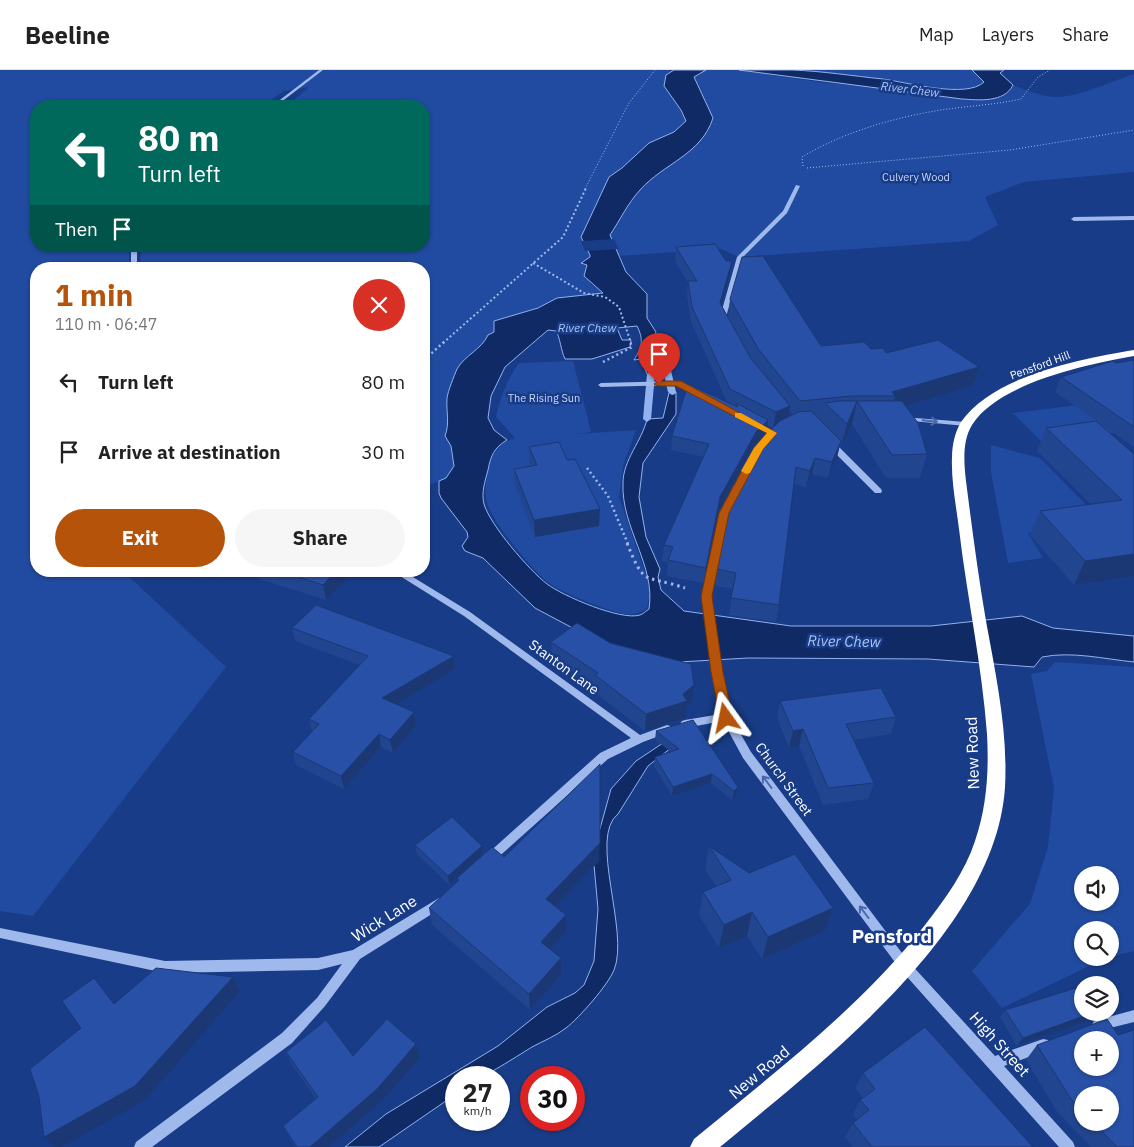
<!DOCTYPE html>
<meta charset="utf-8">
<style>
:root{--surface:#fff;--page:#f6f6f6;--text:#222;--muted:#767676;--line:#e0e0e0;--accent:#b45309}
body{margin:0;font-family:"IBM Plex Sans",sans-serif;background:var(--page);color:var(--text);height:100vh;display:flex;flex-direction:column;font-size:19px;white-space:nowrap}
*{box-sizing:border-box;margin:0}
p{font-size:16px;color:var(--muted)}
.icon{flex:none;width:28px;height:28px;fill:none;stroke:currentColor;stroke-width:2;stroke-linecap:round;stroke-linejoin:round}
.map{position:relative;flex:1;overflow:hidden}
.sheet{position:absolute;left:30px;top:192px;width:400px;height:315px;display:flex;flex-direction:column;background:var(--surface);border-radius:20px;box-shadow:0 1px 4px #0004}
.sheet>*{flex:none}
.guide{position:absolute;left:30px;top:30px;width:400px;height:152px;border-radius:20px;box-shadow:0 1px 4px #0004;background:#00695c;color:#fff;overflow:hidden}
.fabs{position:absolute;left:1074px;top:796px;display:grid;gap:10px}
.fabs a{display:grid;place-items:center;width:45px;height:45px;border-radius:50%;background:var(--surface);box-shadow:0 1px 4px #0004;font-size:25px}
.speed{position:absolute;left:445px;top:996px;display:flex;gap:10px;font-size:25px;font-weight:700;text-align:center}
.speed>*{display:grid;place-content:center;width:65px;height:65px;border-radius:50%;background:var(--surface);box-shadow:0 1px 4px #0004;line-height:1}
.speed small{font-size:12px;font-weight:400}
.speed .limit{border:8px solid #d22;background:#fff;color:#111}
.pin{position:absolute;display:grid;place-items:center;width:42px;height:42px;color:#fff;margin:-51px -21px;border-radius:50% 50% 50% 0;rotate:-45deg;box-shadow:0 0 5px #0007}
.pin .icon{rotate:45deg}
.me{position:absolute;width:55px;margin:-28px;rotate:348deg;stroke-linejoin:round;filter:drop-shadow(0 0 4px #0008)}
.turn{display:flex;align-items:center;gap:18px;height:105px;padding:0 25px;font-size:22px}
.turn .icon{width:65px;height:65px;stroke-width:2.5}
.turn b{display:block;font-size:35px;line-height:42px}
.then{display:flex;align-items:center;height:48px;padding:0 25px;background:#0003;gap:10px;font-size:19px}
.round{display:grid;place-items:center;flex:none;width:52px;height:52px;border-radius:26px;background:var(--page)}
.headline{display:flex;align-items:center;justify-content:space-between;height:85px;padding:0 25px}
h1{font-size:30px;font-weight:700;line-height:38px;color:var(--accent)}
.primary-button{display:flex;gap:10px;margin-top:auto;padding:10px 25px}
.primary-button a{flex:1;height:58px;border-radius:30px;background:var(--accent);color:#fff;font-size:20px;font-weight:700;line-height:58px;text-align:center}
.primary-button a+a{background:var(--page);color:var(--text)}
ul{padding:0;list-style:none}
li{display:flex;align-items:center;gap:15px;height:70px;padding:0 25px}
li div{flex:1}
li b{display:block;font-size:19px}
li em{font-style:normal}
header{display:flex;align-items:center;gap:30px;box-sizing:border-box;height:70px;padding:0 25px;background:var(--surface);border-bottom:1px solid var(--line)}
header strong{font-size:24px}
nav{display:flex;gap:28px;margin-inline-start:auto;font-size:18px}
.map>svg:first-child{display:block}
.green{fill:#214ba0;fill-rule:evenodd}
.water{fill:#102a65;stroke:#92b2ef}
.pier{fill:#183c87}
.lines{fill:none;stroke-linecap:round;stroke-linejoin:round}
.stream{fill:#92b2ef;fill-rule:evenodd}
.path-far3{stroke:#a0b9ed;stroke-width:1;stroke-dasharray:1 2;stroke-linecap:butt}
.path-far2{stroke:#a0b9ed;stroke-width:2;stroke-dasharray:2 2.5;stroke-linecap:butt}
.path-far1{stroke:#a0b9ed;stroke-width:2.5;stroke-dasharray:2 3;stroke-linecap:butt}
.path{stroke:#a0b9ed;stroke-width:3;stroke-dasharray:2.5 4;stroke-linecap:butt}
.minor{fill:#a0b9ed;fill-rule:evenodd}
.highway{fill:#fff;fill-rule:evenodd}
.wall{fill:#22458f;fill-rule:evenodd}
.shaded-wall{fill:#1b3874}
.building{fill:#2750a6;stroke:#1b3874;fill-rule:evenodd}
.oneway{stroke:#4868ab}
.route{fill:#b45309;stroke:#753606}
.slow{fill:#f59e0b}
.labels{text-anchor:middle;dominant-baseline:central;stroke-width:5;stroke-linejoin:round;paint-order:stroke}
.far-park-label{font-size:11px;fill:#c5d7f9;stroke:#183c87}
.far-street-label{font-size:11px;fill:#fff;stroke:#183c87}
.far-water-label{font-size:12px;font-style:italic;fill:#abc4f4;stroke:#183c87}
.street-label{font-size:14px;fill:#fff;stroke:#183c87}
.water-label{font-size:15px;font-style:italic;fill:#abc4f4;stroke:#183c87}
.near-street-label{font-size:16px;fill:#fff;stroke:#183c87}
.near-quarter-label{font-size:19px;font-weight:bold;fill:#fff;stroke:#183c87}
</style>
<header>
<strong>Beeline</strong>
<nav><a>Map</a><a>Layers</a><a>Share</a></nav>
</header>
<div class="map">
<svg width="1134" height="1077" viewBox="0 0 1134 1077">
<rect width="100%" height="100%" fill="#183c87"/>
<!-- green -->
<g class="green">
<path d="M 0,0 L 674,0 L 668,3 L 667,21 L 676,32 L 686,51 L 674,62 L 649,73 L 622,98 L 609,107 L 590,188 L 581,191 L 581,193 L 588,195 L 591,214 L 604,223 L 557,228 L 538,238 L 495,251 L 494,262 L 488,265 C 484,275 474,280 467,288 C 450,305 449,336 448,359 L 445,366 L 451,376 L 454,396 L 446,408 L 425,417 L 424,199 L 140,199 L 141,176 L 424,176 L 424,36 L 287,36 L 309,17 L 284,21 L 262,36 L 36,36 L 36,176 L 129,176 L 129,199 L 36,199 L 36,501 L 123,501 L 226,597 L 33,846 L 0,841 Z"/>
<path d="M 704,0 L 739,0 L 826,13 L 873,16 L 930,27 L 1012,18 L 1013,15 C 1026,20 1040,26 1055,27 C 1077,28 1112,11 1134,4 L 1134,102 L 1024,112 L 985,127 L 998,155 L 969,171 L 739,187 L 721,179 L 618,186 L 609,165 C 620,150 628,133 640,120 C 664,93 701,85 713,48 L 694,7 Z"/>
<path d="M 794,0 L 972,0 L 984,12 C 968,28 907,12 886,9 C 855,5 824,4 794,0 Z"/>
<path d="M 573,291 L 591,362 L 576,364 L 636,360 L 623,396 L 619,427 L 647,508 L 650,523 L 647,538 C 641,542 635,545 627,544 C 610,542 562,523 549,513 C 533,501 491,451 487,432 C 483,418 488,388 499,377 C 502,373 510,370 515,368 L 496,347 C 500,327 507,310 519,293 Z"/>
<path d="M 1086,334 L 1117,362 L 1042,372 L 1013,343 Z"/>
<path d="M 991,375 L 1040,388 L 1105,454 L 1028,463 L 1043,488 L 1008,493 L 991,402 Z"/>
<path d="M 1055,592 L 1134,597 L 1134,881 L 1110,887 L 1110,860 L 1082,860 L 1082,888 L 1106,888 L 1002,938 L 972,901 L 1030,834 L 1048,777 L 1054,718 L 1031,604 L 1047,601 ZM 1082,805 L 1110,805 L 1110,832 L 1082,832 Z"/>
</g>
<!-- water -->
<g class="water">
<path d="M 674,0 L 706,0 L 694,7 L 713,48 C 701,85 664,93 640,120 C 628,133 620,150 610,165 L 626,202 L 647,224 L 647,248 L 656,262 L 651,271 L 651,276 L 658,282 L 670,288 L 652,286 L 650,289 L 655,304 L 647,304 L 641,289 L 634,290 C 642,277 644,270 637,256 L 617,258 L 622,270 L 631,270 L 630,277 L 592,289 L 565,289 C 561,281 560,267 556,261 L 548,260 L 505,297 L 491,326 L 488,348 L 494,360 L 507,370 C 494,378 491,385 488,400 C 485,411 481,423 484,434 C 490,455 529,500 547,514 C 563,526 621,551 640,545 C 643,544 646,541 649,539 C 656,495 621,458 623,413 C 623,390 642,371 647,349 L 663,348 L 669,323 L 676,322 L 676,344 L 643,393 L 639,427 L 646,467 L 660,499 L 658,507 L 661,520 L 684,541 L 791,556 L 931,556 L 1022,546 L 1053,558 L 1134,566 L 1134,592 C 1104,589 1072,581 1042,587 L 1034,597 L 928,589 L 748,588 L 679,592 L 649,591 L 582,563 L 535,538 L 483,488 L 465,481 L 462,476 L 468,467 L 467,462 L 441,428 L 439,423 L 439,411 L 446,408 L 454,396 L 451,376 L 445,366 C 450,353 446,342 447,328 C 448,321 454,306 457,299 C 465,285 482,279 488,265 L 494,262 L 494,251 L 538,238 L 557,228 L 603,223 L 584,206 L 587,195 L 581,193 L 590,187 L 590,185 L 581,167 L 609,107 L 622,98 L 649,73 L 674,62 L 686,51 L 681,40 L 664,16 L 666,5 Z"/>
<path d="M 739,0 C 757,0 775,0 792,0 C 822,1 853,6 883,9 C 905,12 967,29 984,12 L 972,0 L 1004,0 L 1000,3 L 1013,15 C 1004,33 979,30 962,29 Z"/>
<path d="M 663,673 L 671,678 L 648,696 L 618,744 C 588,767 630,862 614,900 C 608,915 579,948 566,958 C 556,966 543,971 532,977 C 522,983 487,1006 479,1007 C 472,1009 463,1007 456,1008 L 456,1024 L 379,1077 L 345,1077 L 386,1044 L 498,976 L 547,937 L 575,923 L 584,915 L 594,891 L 598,839 L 593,784 L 611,719 L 636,691 Z"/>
</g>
<!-- pier -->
<path class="pier" d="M 614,169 L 619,179 L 585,181 L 581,171 Z"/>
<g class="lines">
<!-- stream -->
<g class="stream">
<path d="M 661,286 L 668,288 L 676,322 L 675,324 L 672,325 L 668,322 L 660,288 Z"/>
<path d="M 651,301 L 655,304 L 651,349 L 647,352 L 643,349 L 647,304 Z"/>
</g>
<!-- path-far3 -->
<g class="path-far3">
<path d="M 803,96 L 802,87 C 844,62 892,48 941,40 C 967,36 994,35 1021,29 L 1038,7 L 1050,0"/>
<path d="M 807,98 L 1010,80 L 1134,60"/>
<path d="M 585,119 L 629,33 L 655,0"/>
</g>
<!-- path-far2 -->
<g class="path-far2">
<path d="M 533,193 L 584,223 L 605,227 L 619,237 L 631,273"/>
<path d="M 443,273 L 563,167 L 586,118"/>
</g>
<!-- path-far1 -->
<g class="path-far1">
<path d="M 424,290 L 444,272"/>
<path d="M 603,292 L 632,277 L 630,272"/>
<path d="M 587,398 L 608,426 L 628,474"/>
</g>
<!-- path -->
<path class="path" d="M 627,473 C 645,518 644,504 685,518"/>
<!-- minor -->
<g class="minor">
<path d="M 319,0 L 323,0 L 276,36 L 272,36 Z"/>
<path d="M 796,115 L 800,116 L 787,143 L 743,187 L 726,247 L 729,253 L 724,254 L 720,247 L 737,187 L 783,141 Z"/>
<path d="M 1134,146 L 1134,150 L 1074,151 L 1071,149 L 1074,147 Z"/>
<rect x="131" y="176" width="6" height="23"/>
<path d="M 678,311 L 699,323 L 696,325 L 694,324 L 677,315 L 601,317 L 598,315 L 601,313 Z"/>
<path d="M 903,347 L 966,352 L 970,354 L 966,356 L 901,350 L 901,348 Z"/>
<path d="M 828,372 L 834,372 L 881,419 L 882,421 L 881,423 L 875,423 L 828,376 Z"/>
<path d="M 734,415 L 740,415 L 741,417 L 728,443 L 711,530 L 722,602 L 731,647 L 751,682 L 908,891 L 995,986 L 1043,969 L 1048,970 L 1049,975 L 1048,980 L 1004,996 L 1073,1072 L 1075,1077 L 1059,1077 L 900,899 L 743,688 L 723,651 L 685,658 L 682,657 L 680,654 L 682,651 L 685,650 L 721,644 L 712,602 L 703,530 L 720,443 Z"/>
<path d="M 392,501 L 403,501 L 470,542 L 640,665 L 667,655 L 670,656 L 672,659 L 670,662 L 643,672 L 608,689 L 494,791 L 490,793 L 486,791 L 484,788 L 486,785 L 600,683 L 631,668 L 464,546 Z"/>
<path d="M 439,828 L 443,829 L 445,833 L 443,837 L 360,889 L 325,936 L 292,973 L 152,1077 L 134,1077 L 136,1072 L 282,963 L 317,928 L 342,894 L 318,900 L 165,903 L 0,868 L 0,858 L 165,891 L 318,888 L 353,880 Z"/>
<path d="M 1134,940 L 1134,952 L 1098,961 L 1094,959 L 1092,955 L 1094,951 Z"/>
</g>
<!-- highway -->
<path class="highway" d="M 1134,280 L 1134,286 C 1088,294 998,313 972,355 C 962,371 964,393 966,411 C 972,458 978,504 986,551 C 996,606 1008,661 1005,717 C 996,861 822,992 720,1077 L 690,1077 L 694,1069 C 775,1002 860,938 925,855 C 945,829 965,802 975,771 C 987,736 989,700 987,664 C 982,595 967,527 959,459 C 956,435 951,410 952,387 C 952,375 955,362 961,352 C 994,305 1081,289 1134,280 Z"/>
</g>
<!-- wall -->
<g class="wall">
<path d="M 676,177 L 726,191 L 732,191 L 730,205 L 722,236 L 750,288 L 728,247 L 730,229 L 821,276 L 871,279 L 979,297 L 973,316 L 906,336 L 927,384 L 920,408 L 886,408 L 852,354 L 853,345 L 852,354 L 841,377 L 840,375 L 837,387 L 828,408 L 812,404 L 806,417 L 794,414 L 779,535 L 776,552 L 729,545 L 733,519 L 715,516 L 717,499 L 766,365 L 753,377 L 718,442 L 704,513 L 667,506 L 668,492 L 662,491 L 664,475 L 703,387 L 671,380 L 672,366 L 727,332 L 691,252 L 687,226 L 688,213 L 675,191 ZM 789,340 L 793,345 L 788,347 ZM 767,355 L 773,358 L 766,364 Z"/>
<path d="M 1134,290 L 1134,377 L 1055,322 L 1061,307 L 1116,293 Z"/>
<path d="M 1046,358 L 1134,384 L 1134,506 L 1074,515 L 1030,465 L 1040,441 L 1091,434 L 1037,381 Z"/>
<path d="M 529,377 L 567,390 L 599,456 L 535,467 L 515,415 L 514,399 L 531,396 L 529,393 Z"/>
<path d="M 257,501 L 354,501 L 326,530 L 259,509 Z"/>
<path d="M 292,558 L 454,586 L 455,599 L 396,634 L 414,642 L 416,655 L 393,683 L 381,677 L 344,719 L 296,695 L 293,682 L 312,662 L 309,649 L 360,595 L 295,571 Z"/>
<path d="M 551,572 L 692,632 L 687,636 L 685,648 L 645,661 L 594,622 L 594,618 L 552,589 Z"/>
<path d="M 780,631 L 896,647 L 891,664 L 854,670 L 874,713 L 868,729 L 823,735 L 799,676 L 789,678 L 777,648 Z"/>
<path d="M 656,661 L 738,717 L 736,726 L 732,730 L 711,713 L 672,726 L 654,696 L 655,687 L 671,682 L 655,670 Z"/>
<path d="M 415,775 L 482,776 L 483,784 L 449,815 L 417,784 Z"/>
<path d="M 709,776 L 749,803 L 833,838 L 825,861 L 762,889 L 747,866 L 719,878 L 699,845 L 703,822 L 716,816 L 705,800 Z"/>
<path d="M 504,787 L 599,791 L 555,837 L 566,862 L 550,879 L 561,905 L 530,940 L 432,855 L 429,838 L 458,811 L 457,808 Z"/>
<path d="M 1005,940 L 1086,951 L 1017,976 L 1000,947 Z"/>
<path d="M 1037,975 L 1134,1077 L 1091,1077 L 1058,1043 L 1026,990 ZM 1082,1025 L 1110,1052 L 1082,1052 Z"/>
<path d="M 286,982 L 353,986 L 420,988 L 381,1032 L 329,1077 L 295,1077 L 290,1069 L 283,1056 L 316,1029 L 292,995 Z"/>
<path d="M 863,1003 L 1033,1077 L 853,1077 L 845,1067 L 853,1053 L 857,1050 L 853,1045 L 860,1030 L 863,1028 L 855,1018 Z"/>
</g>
<!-- shaded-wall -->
<g class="shaded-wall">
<path d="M 732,191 L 730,205 L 718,248 L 720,233 Z"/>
<path d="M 979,297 L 973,316 L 892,340 L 895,326 L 892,322 Z"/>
<path d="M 857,331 L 852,354 L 841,377 L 847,354 Z"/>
<path d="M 790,336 L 787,352 L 773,358 L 776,342 Z"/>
<path d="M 768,350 L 766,364 L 753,377 L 718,442 L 704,513 L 706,498 L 720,427 L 756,362 Z"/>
<path d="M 841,371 L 837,387 L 828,408 L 832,392 Z"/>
<path d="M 815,388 L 812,404 L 806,417 L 810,401 Z"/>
<path d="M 600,439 L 599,456 L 535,467 L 534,450 Z"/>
<path d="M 1134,484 L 1134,506 L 1074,515 L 1085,491 Z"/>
<path d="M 336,501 L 354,501 L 326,530 L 323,515 Z"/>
<path d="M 454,586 L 455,599 L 385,641 L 382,628 Z"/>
<path d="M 694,615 L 692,632 L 687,636 L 685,648 L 645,661 L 646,644 L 683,624 Z"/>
<path d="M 414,642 L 416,655 L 393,683 L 390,670 Z"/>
<path d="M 803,659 L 799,676 L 789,678 L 793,661 Z"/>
<path d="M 379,664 L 381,677 L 344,719 L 341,706 Z"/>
<path d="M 712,704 L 711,713 L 672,726 L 673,717 Z"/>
<path d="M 738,717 L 736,726 L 732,730 L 734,721 Z"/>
<path d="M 600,773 L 599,791 L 546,846 L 546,829 Z"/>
<path d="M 482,776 L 483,784 L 449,815 L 448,806 Z"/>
<path d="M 833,838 L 825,861 L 762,889 L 768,867 Z"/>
<path d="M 752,842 L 747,866 L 719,878 L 724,855 Z"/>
<path d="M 566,845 L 566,862 L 542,888 L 541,872 Z"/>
<path d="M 561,888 L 561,905 L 530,940 L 529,924 Z"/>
<path d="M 233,907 L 240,921 L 145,1030 L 62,1077 L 54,1077 L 44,1067 Z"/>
<path d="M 1092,943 L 1086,951 L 1017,976 L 1023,968 Z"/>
<path d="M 416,974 L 420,988 L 381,1032 L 329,1077 L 310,1077 Z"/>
</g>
<!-- building -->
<g class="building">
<path d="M 715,174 L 726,191 L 732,191 L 720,233 L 750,287 L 790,336 L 776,342 L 730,319 L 692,237 L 688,211 L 697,211 L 676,177 Z"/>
<path d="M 763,186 L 821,276 L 864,272 L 871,279 L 883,278 L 886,283 L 938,270 L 979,297 L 892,322 L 895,326 L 851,326 L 800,331 L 759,280 L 730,229 L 742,187 Z"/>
<path d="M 1134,290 L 1134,357 L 1061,307 L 1113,291 L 1116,293 Z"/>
<path d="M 688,314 L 738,337 L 736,333 L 768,350 L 756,362 L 720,427 L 706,498 L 668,490 L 673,477 L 664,475 L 709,374 L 672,366 Z"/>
<path d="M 840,331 L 857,331 L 847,354 L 825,333 Z"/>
<path d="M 857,331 L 902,331 L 918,353 L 927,384 L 892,385 Z"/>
<path d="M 811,341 L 841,371 L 832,392 L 815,388 L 810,401 L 796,397 L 779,535 L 731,528 L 736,503 L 717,499 L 732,427 L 766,364 L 780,351 L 798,342 Z"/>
<path d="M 1096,351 L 1134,384 L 1134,484 L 1085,491 L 1040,441 L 1122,430 L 1046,358 Z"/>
<path d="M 559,372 L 567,390 L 575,389 L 600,439 L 534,450 L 514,399 L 537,395 L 529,377 Z"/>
<path d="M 279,501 L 336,501 L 323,515 Z"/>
<path d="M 316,535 L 454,586 L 382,628 L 414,642 L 390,670 L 379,664 L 341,706 L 293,682 L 319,654 L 309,649 L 368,586 L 292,558 Z"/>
<path d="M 577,553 L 610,573 L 691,594 L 694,615 L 683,624 L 687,631 L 646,644 L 595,605 L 598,603 L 551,572 Z"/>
<path d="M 881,618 L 896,647 L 846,654 L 874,713 L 828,718 L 803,659 L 793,661 L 780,631 Z"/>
<path d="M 693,650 L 738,717 L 734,721 L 712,704 L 673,717 L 655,687 L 679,679 L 656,661 Z"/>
<path d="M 600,694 L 600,773 L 546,829 L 566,845 L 541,872 L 561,888 L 529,924 L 429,838 L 459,810 L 457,808 L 492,777 L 504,787 Z"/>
<path d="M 452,747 L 482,776 L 448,806 L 415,775 Z"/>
<path d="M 709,776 L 749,803 L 795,784 L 833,838 L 768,867 L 752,842 L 724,855 L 703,822 L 731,810 Z"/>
<path d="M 156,898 L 233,907 L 135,1016 L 44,1067 L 39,1027 L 30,999 L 81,958 L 62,931 L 94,908 L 114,934 Z"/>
<path d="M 1076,918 L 1082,928 L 1082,942 L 1092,943 L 1023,968 L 1005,940 Z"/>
<path d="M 387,949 L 416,974 L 377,1019 L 310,1077 L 297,1077 L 283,1056 L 318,1027 L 286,982 L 326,950 L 353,986 Z"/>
<path d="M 1107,949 L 1118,965 L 1134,960 L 1134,1077 L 1117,1077 L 1093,1052 L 1110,1052 L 1110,1025 L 1082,1025 L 1082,1041 L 1071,1029 L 1037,975 ZM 1082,970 L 1110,970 L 1110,998 L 1082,998 Z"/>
<path d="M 925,957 L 1033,1077 L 872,1077 L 853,1053 L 869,1040 L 860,1030 L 875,1019 L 863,1003 Z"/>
</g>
<!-- one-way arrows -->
<defs><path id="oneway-shaft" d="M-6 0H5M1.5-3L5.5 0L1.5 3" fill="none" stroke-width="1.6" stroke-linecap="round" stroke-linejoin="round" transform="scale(1.25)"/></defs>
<g class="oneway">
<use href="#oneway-shaft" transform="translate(930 351) rotate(6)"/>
<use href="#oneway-shaft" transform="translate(767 712) rotate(-127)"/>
<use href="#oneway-shaft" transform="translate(864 842) rotate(-127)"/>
</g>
<!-- route -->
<path class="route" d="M 681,311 L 777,363 L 763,379 L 729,443 L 712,526 L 723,602 L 733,648 L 726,652 L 720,648 L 711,602 L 701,526 L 719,443 L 754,378 L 767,363 L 676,316 L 659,316 L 654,314 L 659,311 Z"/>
<!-- slow -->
<path class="slow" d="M 735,343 L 741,343 L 777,363 L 763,379 L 750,403 L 746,404 L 741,401 L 754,378 L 767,363 L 735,347 Z"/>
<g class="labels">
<!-- far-park labels -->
<g class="far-park-label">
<text x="916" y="107">Culvery Wood</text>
<text x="544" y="328">The Rising Sun</text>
</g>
<!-- far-street labels -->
<g class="far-street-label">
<text transform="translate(1040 295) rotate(-20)">Pensford Hill</text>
</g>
<!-- far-water labels -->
<g class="far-water-label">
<text transform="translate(910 19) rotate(7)">River Chew</text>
<text x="587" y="257">River Chew</text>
</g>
<!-- street labels -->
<g class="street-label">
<text transform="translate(564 597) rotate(36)">Stanton Lane</text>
<text transform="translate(784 709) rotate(54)">Church Street</text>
</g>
<!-- water labels -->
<g class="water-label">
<text transform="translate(844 571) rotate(1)">River Chew</text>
</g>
<!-- near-street labels -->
<g class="near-street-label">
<text transform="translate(972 683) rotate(-92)">New Road</text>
<text transform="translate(384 848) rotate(-32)">Wick Lane</text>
<text transform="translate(1000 974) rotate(48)">High Street</text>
<text transform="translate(759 1002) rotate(-40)">New Road</text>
</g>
<!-- near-quarter labels -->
<g class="near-quarter-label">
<text x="892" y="866">Pensford</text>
</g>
</g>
</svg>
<div class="fabs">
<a><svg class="icon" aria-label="sound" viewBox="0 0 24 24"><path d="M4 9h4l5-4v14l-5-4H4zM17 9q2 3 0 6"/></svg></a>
<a><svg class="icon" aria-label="search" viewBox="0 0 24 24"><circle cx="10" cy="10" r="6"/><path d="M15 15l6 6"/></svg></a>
<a><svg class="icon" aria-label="layers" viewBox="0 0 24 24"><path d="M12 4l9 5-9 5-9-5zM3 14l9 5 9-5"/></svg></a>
<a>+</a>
<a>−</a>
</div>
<div class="speed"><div>27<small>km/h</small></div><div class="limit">30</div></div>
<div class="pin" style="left:659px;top:314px;background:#d93025"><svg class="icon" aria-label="arrive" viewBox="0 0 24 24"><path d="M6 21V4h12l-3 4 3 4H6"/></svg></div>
<svg class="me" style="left:726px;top:648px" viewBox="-20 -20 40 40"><path d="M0-17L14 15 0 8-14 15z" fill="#b45309" stroke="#fff" stroke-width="4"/></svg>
<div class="guide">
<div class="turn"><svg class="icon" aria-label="left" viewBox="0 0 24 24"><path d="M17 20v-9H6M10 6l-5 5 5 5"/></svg><div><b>80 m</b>Turn left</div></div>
<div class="then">Then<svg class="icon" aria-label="arrive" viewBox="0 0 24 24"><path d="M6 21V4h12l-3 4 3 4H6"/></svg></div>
</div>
<section class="sheet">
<div class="headline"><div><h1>1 min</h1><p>110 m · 06:47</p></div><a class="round" style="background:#d93025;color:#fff"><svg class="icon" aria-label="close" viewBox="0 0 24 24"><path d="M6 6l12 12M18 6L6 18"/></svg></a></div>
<ul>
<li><svg class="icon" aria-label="left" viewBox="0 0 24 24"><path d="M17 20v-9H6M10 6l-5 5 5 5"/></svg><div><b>Turn left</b></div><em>80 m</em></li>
<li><svg class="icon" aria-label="arrive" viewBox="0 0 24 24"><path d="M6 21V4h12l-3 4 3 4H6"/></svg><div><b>Arrive at destination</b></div><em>30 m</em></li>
</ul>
<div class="primary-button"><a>Exit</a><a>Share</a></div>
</section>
</div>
